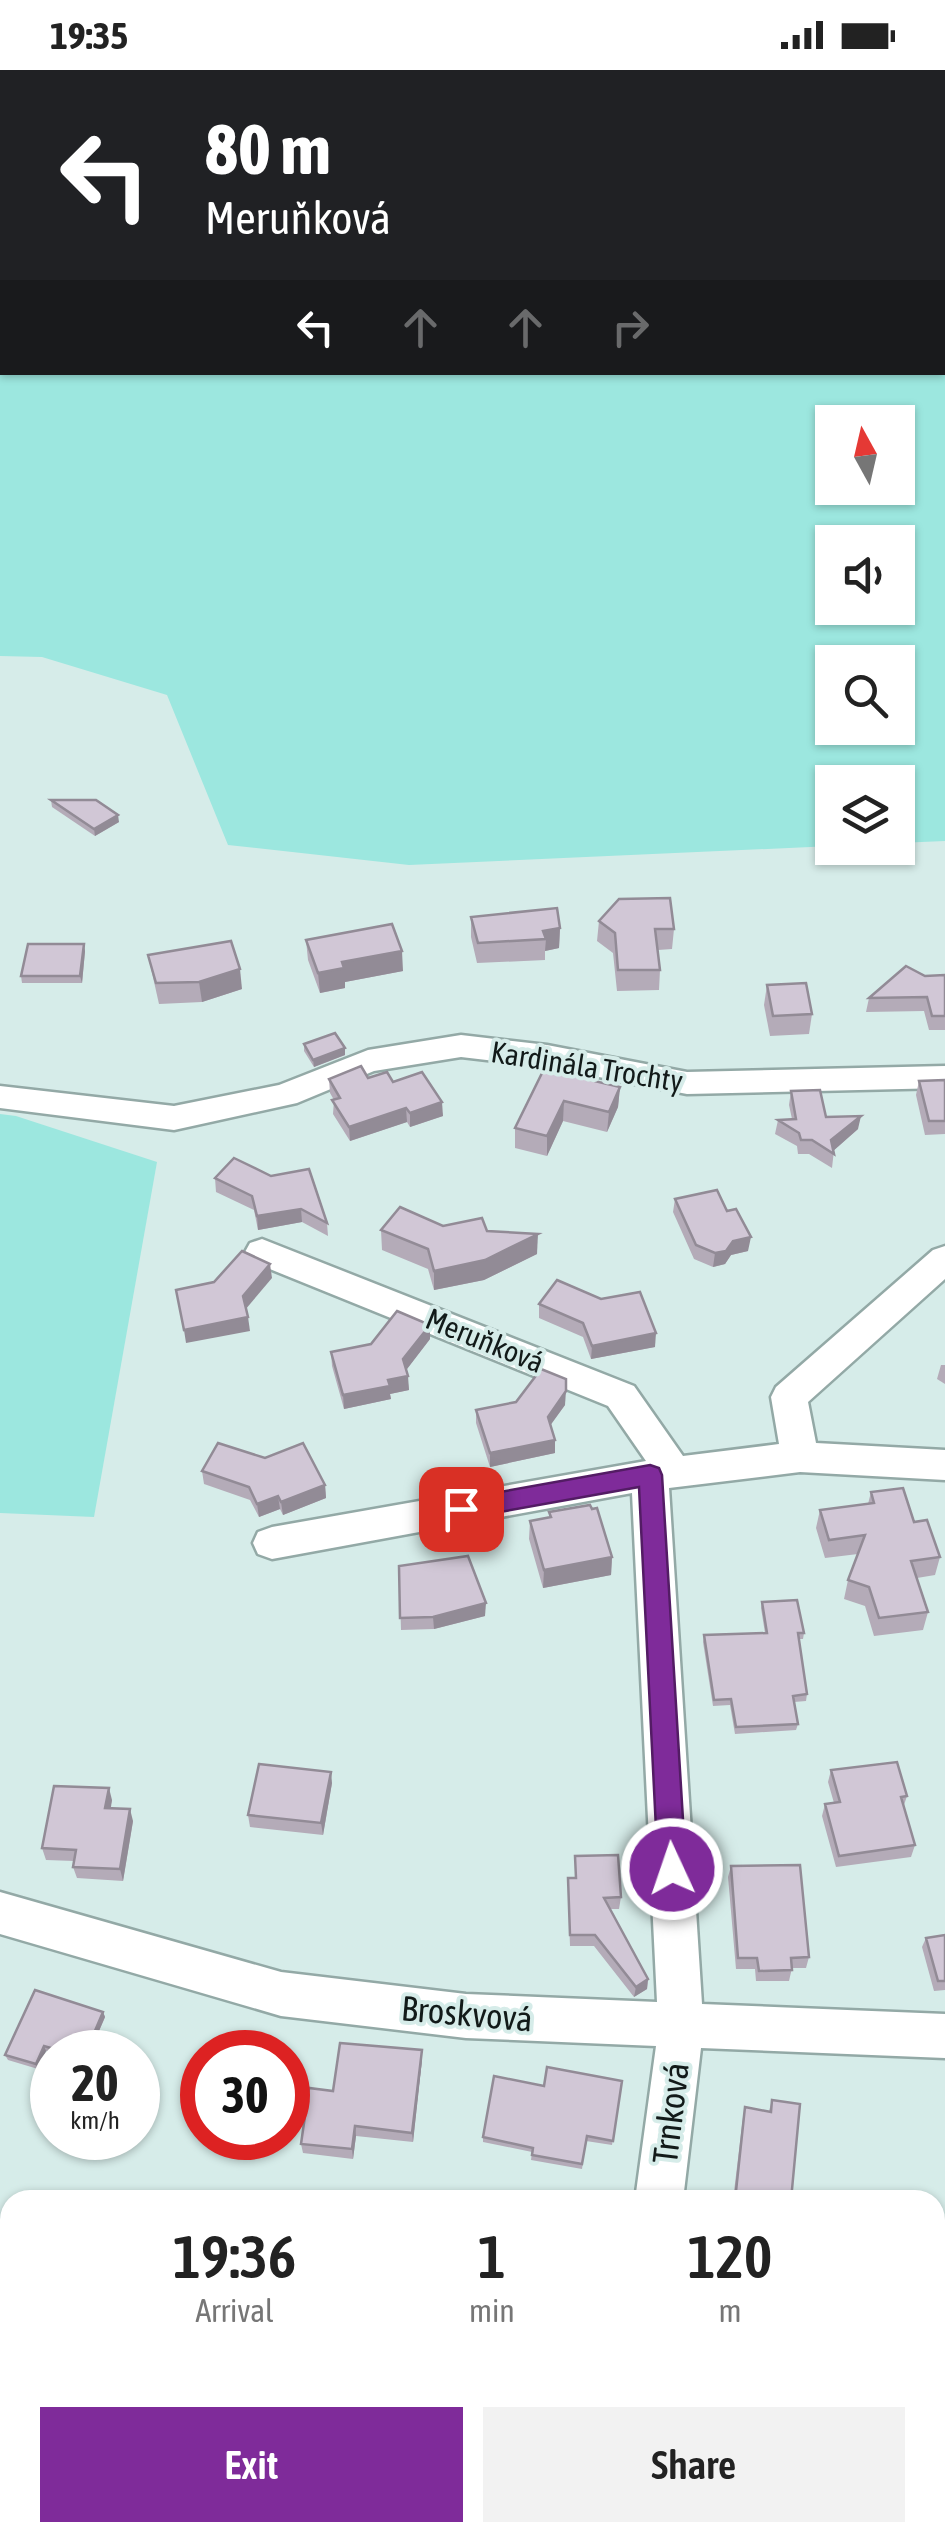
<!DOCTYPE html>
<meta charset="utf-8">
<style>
:root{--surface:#fff;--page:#f2f2f2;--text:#222;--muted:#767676;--accent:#7f2b9a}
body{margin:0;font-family:"Asap Condensed",sans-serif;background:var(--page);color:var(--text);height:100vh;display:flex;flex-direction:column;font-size:38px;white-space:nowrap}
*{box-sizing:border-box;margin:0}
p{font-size:32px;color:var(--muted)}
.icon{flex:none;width:55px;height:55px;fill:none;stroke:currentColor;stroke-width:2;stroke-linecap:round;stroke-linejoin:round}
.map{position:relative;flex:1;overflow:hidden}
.sheet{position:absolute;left:0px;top:2120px;width:945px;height:352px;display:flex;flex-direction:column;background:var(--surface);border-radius:30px 30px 0 0;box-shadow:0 2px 8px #0004}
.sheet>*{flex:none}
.top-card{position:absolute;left:0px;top:0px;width:945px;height:305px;box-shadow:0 2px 8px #0004;background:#202124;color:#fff;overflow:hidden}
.needle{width:65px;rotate:352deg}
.buttons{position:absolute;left:815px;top:335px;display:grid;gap:20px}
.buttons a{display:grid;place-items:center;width:100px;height:100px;border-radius:0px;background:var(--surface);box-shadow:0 2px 8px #0004;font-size:50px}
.speed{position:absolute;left:30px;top:1960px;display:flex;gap:20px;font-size:50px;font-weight:700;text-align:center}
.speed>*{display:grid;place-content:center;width:130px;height:130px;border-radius:50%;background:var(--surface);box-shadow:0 2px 8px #0004;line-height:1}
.speed small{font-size:25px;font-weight:400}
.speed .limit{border:15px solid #d22;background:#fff;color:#111}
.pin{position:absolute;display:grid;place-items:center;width:85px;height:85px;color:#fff;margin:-42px;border-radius:20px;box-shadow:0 5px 15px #0006}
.me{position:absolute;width:110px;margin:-55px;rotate:357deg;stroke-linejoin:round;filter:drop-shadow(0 0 8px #0008)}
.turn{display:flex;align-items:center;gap:35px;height:210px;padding:0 40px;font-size:45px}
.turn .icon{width:130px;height:130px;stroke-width:2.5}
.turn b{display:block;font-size:70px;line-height:85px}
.lanes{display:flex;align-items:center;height:95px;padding:0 40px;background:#0003;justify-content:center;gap:50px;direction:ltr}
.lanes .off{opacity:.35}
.eta{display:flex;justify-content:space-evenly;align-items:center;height:170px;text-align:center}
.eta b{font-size:60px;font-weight:600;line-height:70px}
.action{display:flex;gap:20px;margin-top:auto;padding:20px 40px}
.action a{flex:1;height:115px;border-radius:0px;background:var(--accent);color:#fff;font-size:40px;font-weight:600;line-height:115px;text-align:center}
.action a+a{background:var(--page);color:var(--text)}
.status{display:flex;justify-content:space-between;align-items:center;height:70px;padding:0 50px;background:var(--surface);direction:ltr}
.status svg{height:28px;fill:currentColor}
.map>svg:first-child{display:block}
.green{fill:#9ce7df;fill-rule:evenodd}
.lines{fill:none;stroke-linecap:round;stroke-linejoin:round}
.stream{stroke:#03b0a6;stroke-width:6}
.minor-casing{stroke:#93a9a6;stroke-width:5}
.minor{fill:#fff;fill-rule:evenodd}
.wall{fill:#b4abb8}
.shaded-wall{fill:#928b96}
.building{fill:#d1c7d6;stroke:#928b96;stroke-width:2.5}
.route{fill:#7f2b9a;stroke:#531c64;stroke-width:2.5}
.labels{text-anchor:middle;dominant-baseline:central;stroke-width:8;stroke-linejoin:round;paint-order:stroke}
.street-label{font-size:30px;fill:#121a19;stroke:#d6ece9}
.near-street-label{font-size:35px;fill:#121a19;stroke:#d6ece9}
</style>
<div class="status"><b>19:35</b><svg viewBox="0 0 49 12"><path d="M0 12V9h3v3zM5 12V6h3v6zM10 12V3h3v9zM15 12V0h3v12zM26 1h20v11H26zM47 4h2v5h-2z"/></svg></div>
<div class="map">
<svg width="945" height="2471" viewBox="0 0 945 2471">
<rect width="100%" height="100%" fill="#d6ece9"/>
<!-- green -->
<g class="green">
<path d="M 0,0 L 945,0 L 945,771 L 898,773 L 898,712 L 832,712 L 832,776 L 409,795 L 228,775 L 167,625 L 42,587 L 0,586 ZM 2,2 L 942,2 L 942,302 L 2,302 ZM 898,352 L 898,418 L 832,418 L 832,352 ZM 898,472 L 898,538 L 832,538 L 832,472 ZM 898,592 L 898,658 L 832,658 L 832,592 Z"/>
<path d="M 0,1044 L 16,1046 L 157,1092 L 94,1447 L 0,1443 Z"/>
</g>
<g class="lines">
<!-- stream -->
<path class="stream" d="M 791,0 L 798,2"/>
<!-- minor casing -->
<g class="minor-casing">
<g id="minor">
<path d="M 461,965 L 547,975 L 687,1002 L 945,996 L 945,1018 L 687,1024 L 547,997 L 461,987 L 374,1001 L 297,1033 L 174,1060 L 0,1038 L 0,1016 L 174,1036 L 279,1015 L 368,980 Z"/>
<path d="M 262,1169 L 634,1316 L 683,1386 L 779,1374 L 771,1327 L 776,1317 L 933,1180 L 945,1176 L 945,1209 L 808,1332 L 816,1373 L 945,1380 L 945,1410 L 800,1402 L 669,1418 L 702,1934 L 945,1944 L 945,1988 L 701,1978 L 683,2130 L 635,2130 L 656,1976 L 466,1968 L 281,1946 L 0,1864 L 0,1822 L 281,1902 L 466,1924 L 657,1932 L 632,1423 L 272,1489 L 258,1484 L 253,1473 L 258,1462 L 272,1457 L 646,1391 L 608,1336 L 250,1191 L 245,1182 L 250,1173 Z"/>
<path d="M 592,2462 L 644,2462 L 643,2471 L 591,2471 Z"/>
</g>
</g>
<!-- minor -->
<use href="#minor" class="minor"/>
</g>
<!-- wall -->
<g class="wall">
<path d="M 51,730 L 119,752 L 95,766 L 52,737 Z"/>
<path d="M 471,847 L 560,858 L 559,878 L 545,881 L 545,890 L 477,893 L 471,867 Z"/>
<path d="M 599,851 L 674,859 L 672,879 L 658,880 L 660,900 L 659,920 L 617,921 L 613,883 L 597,871 Z"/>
<path d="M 306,870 L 403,901 L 345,912 L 345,918 L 320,923 L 308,890 Z"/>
<path d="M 85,881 L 82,913 L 22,913 L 21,906 Z"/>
<path d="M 148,885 L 242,919 L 202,932 L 159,934 Z"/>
<path d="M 945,905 L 945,960 L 929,960 L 924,941 L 866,942 L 869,928 L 925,906 Z"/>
<path d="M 767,915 L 812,944 L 809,964 L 770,966 L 764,935 Z"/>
<path d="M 304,974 L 345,985 L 314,997 L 304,981 Z"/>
<path d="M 544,999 L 620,1017 L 618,1037 L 607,1062 L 563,1051 L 547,1086 L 515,1078 L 515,1058 Z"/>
<path d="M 368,1008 L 393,1012 L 443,1046 L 410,1057 L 407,1052 L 350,1071 L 333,1044 L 334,1030 L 330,1023 L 329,1009 Z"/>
<path d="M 945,1010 L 945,1064 L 925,1065 L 916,1025 L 919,1011 Z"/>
<path d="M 791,1021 L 826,1047 L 858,1059 L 834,1080 L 832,1098 L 809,1084 L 798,1084 L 797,1076 L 775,1064 L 778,1050 L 792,1049 L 789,1035 Z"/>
<path d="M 234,1088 L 327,1153 L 328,1166 L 302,1152 L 258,1160 L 254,1140 L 216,1122 L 215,1108 Z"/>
<path d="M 675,1129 L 727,1141 L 748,1181 L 731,1185 L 725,1194 L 713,1197 L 694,1189 L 673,1142 Z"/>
<path d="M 443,1156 L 487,1161 L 537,1184 L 484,1210 L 434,1220 L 428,1199 L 382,1180 L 381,1160 Z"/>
<path d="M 539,1234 L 655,1277 L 591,1289 L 583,1267 L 539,1248 Z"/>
<path d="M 430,1269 L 406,1300 L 409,1320 L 390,1324 L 391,1329 L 344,1339 L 332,1296 L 331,1282 Z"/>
<path d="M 941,1295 L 945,1295 L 945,1314 L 937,1309 Z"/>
<path d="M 516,1332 L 565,1335 L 550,1355 L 555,1370 L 555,1383 L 490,1397 L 476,1353 L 476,1340 Z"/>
<path d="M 202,1401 L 325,1415 L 326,1428 L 283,1445 L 280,1439 L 259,1447 L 250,1430 L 204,1414 Z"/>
<path d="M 871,1422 L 914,1452 L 940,1487 L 935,1505 L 917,1508 L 928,1542 L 923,1560 L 874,1566 L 865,1536 L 844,1529 L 848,1510 L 858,1484 L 825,1488 L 816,1458 L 820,1440 L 868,1434 Z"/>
<path d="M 592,1439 L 612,1487 L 611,1505 L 543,1518 L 529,1469 L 530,1451 L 549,1447 L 549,1442 Z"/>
<path d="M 399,1496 L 485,1546 L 434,1559 L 401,1560 Z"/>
<path d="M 762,1532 L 804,1563 L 803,1569 L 799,1569 L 807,1624 L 806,1631 L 794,1632 L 798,1654 L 796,1660 L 735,1664 L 730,1635 L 713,1636 L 703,1572 L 704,1565 L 765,1563 L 761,1538 Z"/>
<path d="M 831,1700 L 907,1726 L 904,1735 L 915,1775 L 911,1787 L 836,1797 L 822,1746 L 825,1734 L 834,1733 L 828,1712 Z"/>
<path d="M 332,1713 L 323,1765 L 250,1757 L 248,1745 Z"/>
<path d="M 112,1730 L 110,1738 L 133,1751 L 123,1811 L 77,1808 L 73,1797 L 74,1791 L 46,1790 L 42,1778 Z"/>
<path d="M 575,1786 L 621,1827 L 619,1839 L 610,1839 L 648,1909 L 647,1919 L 634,1927 L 594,1876 L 570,1876 L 568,1819 L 568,1808 L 575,1808 Z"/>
<path d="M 731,1796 L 809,1887 L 806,1898 L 792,1898 L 789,1911 L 756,1911 L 755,1899 L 736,1899 L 728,1807 Z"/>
<path d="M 945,1865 L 945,1920 L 934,1921 L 922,1877 L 926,1868 Z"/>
<path d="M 103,1942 L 105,1947 L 90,1982 L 52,1983 L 46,1981 L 38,1999 L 8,1990 L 5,1985 Z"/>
<path d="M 422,1990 L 413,2072 L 356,2066 L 353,2089 L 303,2083 L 301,2074 L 333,2021 Z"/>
<path d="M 622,2011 L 612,2075 L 586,2071 L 582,2099 L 531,2090 L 532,2082 L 483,2072 L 483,2067 L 544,2016 Z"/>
<path d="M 772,2030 L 791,2130 L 733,2130 L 743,2047 L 745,2037 L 769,2041 Z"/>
</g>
<!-- shaded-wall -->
<g class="shaded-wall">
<path d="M 118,745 L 119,752 L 95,766 L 94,759 Z"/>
<path d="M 560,858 L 559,878 L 545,881 L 546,869 L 543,861 Z"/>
<path d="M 84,874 L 85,881 L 82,913 L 80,906 Z"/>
<path d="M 402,881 L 403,901 L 345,912 L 345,918 L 320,923 L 318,903 L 342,892 Z"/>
<path d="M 240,899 L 242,919 L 202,932 L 199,912 Z"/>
<path d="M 345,978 L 345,985 L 314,997 L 313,990 Z"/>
<path d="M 620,1017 L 618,1037 L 607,1062 L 609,1042 Z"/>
<path d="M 564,1031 L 563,1051 L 547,1086 L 547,1066 Z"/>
<path d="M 442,1032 L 443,1046 L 410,1057 L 410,1043 Z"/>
<path d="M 406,1038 L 407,1052 L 350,1071 L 349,1057 Z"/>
<path d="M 861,1046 L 858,1059 L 832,1082 L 831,1070 Z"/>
<path d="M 301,1139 L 302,1152 L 258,1160 L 257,1146 Z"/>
<path d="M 538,1164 L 537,1184 L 484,1210 L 434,1220 L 434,1201 Z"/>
<path d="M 751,1167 L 748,1181 L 731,1185 L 725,1194 L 713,1197 L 715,1183 L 733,1171 Z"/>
<path d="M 270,1194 L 272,1208 L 245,1240 L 243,1226 Z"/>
<path d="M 248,1247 L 250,1261 L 186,1273 L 184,1260 Z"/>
<path d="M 430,1255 L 430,1269 L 404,1303 L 403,1289 Z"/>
<path d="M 656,1263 L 655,1277 L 591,1289 L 592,1276 Z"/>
<path d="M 408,1306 L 409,1320 L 390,1324 L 391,1329 L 344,1339 L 343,1325 L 388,1310 Z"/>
<path d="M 566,1321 L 565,1335 L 547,1360 L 548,1347 Z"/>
<path d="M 555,1370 L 555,1383 L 490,1397 L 490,1383 Z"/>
<path d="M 325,1415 L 326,1428 L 283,1445 L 281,1432 Z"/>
<path d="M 278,1426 L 280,1439 L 259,1447 L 257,1434 Z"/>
<path d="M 612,1487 L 611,1505 L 543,1518 L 544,1500 Z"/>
<path d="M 486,1533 L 485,1546 L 434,1559 L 433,1547 Z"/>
<path d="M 331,1702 L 332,1713 L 323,1765 L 321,1753 Z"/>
<path d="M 109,1718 L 112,1730 L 109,1750 L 105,1738 Z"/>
<path d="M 130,1739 L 133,1751 L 123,1811 L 120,1799 Z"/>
<path d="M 648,1909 L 647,1919 L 634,1927 L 636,1917 Z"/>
<path d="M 103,1942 L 105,1947 L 90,1982 L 86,1982 Z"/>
<path d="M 44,1976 L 46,1981 L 38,1999 L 36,1994 Z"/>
<path d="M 422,1980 L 422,1990 L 413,2072 L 412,2063 Z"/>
<path d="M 355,2056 L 356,2066 L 353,2089 L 352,2079 Z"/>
</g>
<!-- building -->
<g class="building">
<path d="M 51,730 L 96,730 L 118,745 L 94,759 Z"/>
<path d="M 670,828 L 674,859 L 655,859 L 660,900 L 618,900 L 615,863 L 599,851 L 619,829 Z"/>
<path d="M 557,838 L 560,858 L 543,861 L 546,869 L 478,873 L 471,847 Z"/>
<path d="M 392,854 L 402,881 L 342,892 L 344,898 L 318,903 L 306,870 Z"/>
<path d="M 231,871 L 240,899 L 199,912 L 156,913 L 148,885 Z"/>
<path d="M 28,874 L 84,874 L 80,906 L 21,906 Z"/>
<path d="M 906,896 L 925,906 L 945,905 L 945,946 L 932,946 L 927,927 L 869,928 Z"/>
<path d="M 806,913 L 812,944 L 773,946 L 767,915 Z"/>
<path d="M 335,963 L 345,978 L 313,990 L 304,974 Z"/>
<path d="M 361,996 L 368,1008 L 387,1002 L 393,1012 L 422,1002 L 442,1032 L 410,1043 L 406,1038 L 349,1057 L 332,1030 L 340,1028 L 329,1009 Z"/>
<path d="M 544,999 L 620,1017 L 609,1042 L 564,1031 L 547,1066 L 515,1058 Z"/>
<path d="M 945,1010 L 945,1051 L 929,1051 L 919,1011 Z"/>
<path d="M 820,1020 L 826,1047 L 861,1046 L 831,1070 L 834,1084 L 812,1070 L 801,1070 L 799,1063 L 778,1050 L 796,1049 L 791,1021 Z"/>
<path d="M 234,1088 L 271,1106 L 309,1099 L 327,1153 L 301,1139 L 257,1146 L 252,1126 L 215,1108 Z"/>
<path d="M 717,1120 L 727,1141 L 736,1139 L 751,1167 L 733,1171 L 726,1181 L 715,1183 L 696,1175 L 675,1129 Z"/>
<path d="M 400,1137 L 443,1156 L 482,1148 L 487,1161 L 538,1164 L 485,1190 L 434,1201 L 428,1179 L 381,1160 Z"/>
<path d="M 242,1181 L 270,1194 L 243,1226 L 248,1247 L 184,1260 L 176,1220 L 214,1212 Z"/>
<path d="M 557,1210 L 601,1229 L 640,1222 L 656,1263 L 592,1276 L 583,1253 L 539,1234 Z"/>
<path d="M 397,1241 L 430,1255 L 403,1289 L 408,1306 L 388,1310 L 390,1316 L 343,1325 L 331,1282 L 371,1274 Z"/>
<path d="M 541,1299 L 566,1309 L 566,1321 L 548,1347 L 555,1370 L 490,1383 L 476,1340 L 516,1332 Z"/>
<path d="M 218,1373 L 265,1388 L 303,1373 L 325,1415 L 281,1432 L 278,1426 L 257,1434 L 249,1417 L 202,1401 Z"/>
<path d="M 903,1418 L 914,1452 L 927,1450 L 940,1487 L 911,1491 L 928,1542 L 879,1548 L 869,1517 L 848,1510 L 865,1465 L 829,1470 L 820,1440 L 874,1433 L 871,1422 Z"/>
<path d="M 590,1435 L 592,1439 L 597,1438 L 612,1487 L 544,1500 L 530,1451 L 551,1447 L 549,1442 Z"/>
<path d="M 468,1486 L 486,1533 L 433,1547 L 400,1548 L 399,1496 Z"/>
<path d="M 797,1530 L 804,1563 L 798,1563 L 807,1624 L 793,1626 L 798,1654 L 736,1657 L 731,1629 L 714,1630 L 704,1565 L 767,1563 L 762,1532 Z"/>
<path d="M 897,1692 L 907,1726 L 901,1727 L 915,1775 L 839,1786 L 825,1734 L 840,1732 L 831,1700 Z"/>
<path d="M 259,1694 L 331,1702 L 321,1753 L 248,1745 Z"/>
<path d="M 54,1716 L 109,1718 L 105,1738 L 130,1739 L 120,1799 L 73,1797 L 76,1780 L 42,1778 Z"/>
<path d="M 618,1785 L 621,1827 L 604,1828 L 648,1909 L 636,1917 L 595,1865 L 570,1865 L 568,1808 L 576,1808 L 575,1786 Z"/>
<path d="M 800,1795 L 809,1887 L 791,1888 L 792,1900 L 759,1901 L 757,1888 L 738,1888 L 731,1796 Z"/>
<path d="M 945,1865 L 945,1911 L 938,1911 L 926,1868 Z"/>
<path d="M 35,1920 L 103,1942 L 86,1982 L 65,1982 L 44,1976 L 36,1994 L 5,1985 Z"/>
<path d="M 340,1973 L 422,1980 L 412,2063 L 355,2056 L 352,2079 L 301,2074 L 309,2018 L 333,2021 Z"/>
<path d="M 547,1997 L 622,2011 L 613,2071 L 587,2066 L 582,2094 L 532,2085 L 533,2078 L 483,2067 L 494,2006 L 544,2016 Z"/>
<path d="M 772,2030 L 800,2034 L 791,2130 L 736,2121 L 745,2037 L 771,2042 Z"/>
<path d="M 0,2306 L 10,2309 L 10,2415 L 2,2413 L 0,2411 Z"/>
<path d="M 289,2462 L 365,2462 L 363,2471 L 286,2471 Z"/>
</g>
<!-- route -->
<path class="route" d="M 650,1395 L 659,1398 L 662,1405 L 686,1799 L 682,1808 L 672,1812 L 662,1808 L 658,1799 L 639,1417 L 461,1449 L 453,1446 L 449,1439 L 453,1432 L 461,1429 Z"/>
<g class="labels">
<!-- street labels -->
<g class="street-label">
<text transform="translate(587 996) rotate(9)">Kardinála Trochty</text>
<text transform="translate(485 1270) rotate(22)">Meruňková</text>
</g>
<!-- near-street labels -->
<g class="near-street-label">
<text transform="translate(467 1943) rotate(5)">Broskvová</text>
<text transform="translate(670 2043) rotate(-83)">Trnková</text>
</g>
</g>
</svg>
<div class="buttons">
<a><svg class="needle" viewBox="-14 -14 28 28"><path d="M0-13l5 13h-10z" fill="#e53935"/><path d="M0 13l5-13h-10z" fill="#767676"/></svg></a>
<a><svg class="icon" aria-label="sound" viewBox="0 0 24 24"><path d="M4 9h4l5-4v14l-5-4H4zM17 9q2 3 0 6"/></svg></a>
<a><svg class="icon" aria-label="search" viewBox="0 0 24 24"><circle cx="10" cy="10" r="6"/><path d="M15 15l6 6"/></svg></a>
<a><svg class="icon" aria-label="layers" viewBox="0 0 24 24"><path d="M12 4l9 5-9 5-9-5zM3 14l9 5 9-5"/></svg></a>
</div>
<div class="speed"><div>20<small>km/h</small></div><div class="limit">30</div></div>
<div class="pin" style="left:461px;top:1439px;background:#d93025"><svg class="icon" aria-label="arrive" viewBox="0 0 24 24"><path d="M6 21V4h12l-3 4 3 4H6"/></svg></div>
<svg class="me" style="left:672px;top:1799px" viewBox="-20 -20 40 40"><circle r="17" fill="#7f2b9a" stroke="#fff" stroke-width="3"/><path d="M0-11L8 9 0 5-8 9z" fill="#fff"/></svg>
<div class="top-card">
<div class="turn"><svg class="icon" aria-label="left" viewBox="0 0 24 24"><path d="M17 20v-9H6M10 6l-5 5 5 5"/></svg><div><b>80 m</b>Meruňková</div></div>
<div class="lanes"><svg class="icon" aria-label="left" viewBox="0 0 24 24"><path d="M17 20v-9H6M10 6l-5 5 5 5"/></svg><svg class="icon off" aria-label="ahead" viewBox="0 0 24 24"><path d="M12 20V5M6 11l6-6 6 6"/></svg><svg class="icon off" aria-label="ahead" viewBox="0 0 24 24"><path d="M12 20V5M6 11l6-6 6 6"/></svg><svg class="icon off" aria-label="right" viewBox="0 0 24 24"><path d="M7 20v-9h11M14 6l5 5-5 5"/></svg></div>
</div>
<section class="sheet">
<div class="eta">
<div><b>19:36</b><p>Arrival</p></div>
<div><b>1</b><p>min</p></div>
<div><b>120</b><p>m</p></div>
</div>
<div class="action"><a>Exit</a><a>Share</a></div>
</section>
</div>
